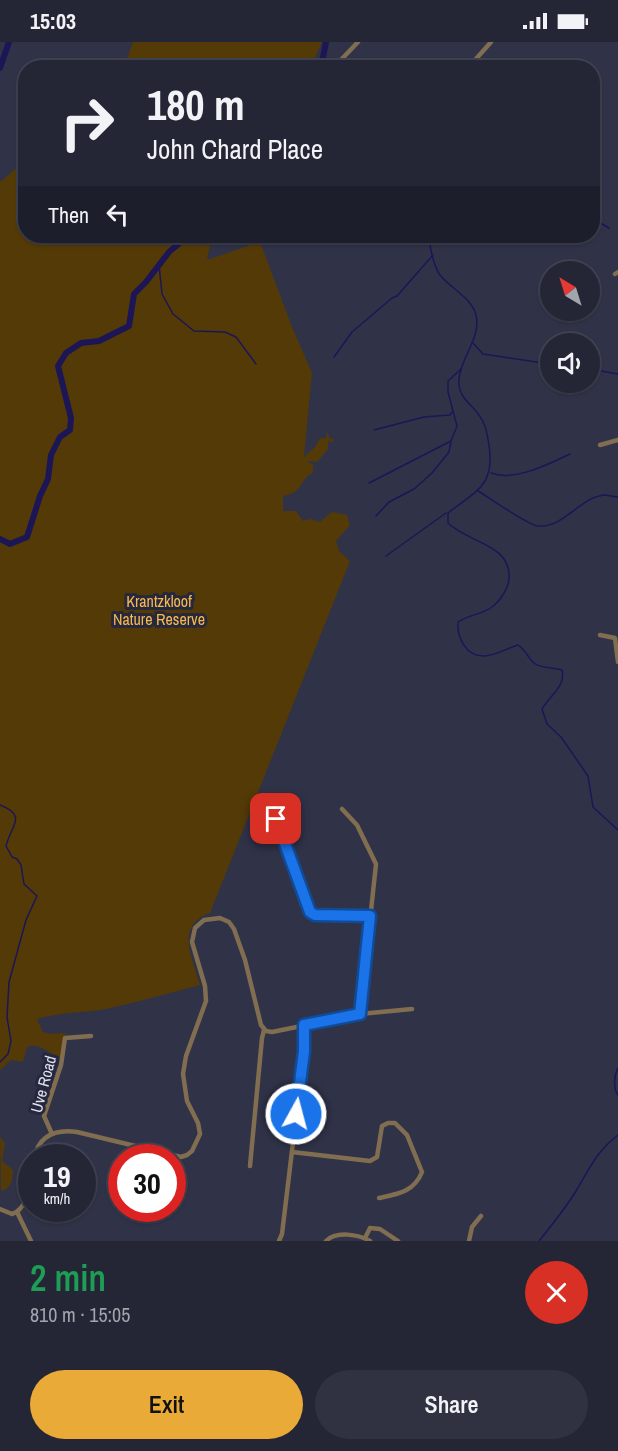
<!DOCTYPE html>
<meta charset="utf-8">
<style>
:root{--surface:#242636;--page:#303242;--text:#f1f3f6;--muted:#a3a5ad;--line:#414351;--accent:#e9aa38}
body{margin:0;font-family:"Archivo Narrow",sans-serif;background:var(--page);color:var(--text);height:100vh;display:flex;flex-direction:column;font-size:22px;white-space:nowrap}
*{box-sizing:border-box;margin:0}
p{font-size:20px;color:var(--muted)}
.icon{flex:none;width:33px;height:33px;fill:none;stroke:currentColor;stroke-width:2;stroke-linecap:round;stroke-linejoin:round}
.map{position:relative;height:1199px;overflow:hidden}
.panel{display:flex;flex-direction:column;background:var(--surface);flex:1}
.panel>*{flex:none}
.hud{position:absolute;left:18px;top:18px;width:582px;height:183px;border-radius:24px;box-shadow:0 2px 4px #0004,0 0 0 2px var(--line);background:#242636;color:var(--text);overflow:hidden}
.needle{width:39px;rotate:322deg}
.buttons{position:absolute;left:540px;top:219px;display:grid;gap:12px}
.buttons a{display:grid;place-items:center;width:60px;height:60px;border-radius:50%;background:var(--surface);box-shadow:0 2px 4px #0004,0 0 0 2px var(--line);font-size:30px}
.speed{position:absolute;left:18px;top:1102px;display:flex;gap:12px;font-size:30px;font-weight:700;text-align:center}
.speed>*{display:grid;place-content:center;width:78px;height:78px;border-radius:50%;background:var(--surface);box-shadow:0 2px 4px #0004,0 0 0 2px var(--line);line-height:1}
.speed small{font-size:15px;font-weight:400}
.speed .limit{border:9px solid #d22;background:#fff;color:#111}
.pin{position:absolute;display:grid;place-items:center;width:51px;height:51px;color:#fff;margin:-26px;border-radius:12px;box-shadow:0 3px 9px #0006}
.me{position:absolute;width:66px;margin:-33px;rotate:7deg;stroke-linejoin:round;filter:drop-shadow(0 0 4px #0008)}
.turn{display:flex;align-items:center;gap:21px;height:126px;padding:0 30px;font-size:27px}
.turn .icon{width:78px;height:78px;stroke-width:2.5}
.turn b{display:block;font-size:42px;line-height:51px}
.then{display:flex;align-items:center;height:57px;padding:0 30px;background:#0003;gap:12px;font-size:22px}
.round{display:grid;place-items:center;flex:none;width:63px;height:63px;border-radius:32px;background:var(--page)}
.overview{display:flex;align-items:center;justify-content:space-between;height:102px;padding:0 30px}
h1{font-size:36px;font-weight:600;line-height:45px;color:#1e9e55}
.primary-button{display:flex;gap:12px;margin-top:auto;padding:12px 30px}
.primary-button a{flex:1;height:69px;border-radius:36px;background:var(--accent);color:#111;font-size:24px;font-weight:600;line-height:69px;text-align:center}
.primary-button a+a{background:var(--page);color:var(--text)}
.status{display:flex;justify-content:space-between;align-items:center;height:42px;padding:0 30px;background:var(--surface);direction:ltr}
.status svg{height:16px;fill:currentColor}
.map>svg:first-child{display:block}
.green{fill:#543a06}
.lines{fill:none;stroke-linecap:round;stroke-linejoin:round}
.stream{stroke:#1c1657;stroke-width:1.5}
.river{stroke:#1c1657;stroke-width:6}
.minor{stroke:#816e50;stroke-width:4.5}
.route-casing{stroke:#114b97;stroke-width:15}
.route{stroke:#1a73e8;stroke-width:10}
.labels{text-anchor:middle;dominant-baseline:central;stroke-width:6;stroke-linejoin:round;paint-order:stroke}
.park-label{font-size:16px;fill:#f7b94d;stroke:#26283d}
.street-label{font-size:16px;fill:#dfe1f0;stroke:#26283d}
</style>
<div class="status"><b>15:03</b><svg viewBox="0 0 49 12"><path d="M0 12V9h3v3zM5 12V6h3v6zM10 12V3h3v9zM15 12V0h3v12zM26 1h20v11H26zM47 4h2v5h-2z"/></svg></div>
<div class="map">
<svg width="618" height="1199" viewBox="0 0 618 1199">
<rect width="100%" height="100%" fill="#303248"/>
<!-- green -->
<g class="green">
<path d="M 133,0 L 322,0 L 311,25 L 124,25 Z"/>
<path d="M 25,119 L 26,194 L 212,194 L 207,218 L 260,200 L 292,285 L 312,331 L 304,415 L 315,405 L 320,396 L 325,397 L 328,390 L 329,396 L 334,397 L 332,401 L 328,398 L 328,407 L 317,420 L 307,419 L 313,423 L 313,431 C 299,437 304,451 283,454 L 283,469 L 296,469 L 303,479 L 310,477 L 320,480 L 332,470 L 347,473 L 350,483 L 336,499 L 339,509 L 350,519 L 210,871 C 174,883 193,918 200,943 C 169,951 137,960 106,967 C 81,971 62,970 37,977 L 43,990 L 49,992 L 65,991 L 63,1015 C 49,1015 42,999 27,1005 L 23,1020 L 11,1018 L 0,1028 L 0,140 Z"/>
<path d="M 0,1095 L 5,1101 L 2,1119 L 13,1128 C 13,1137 11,1147 1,1149 Z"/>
</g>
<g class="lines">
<!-- stream -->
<g class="stream">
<path d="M 592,176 L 609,186"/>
<path d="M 428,194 C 431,206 432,222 440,233 C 450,246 472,256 476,273 C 482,297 457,319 459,343 C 460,356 472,363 479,373 C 486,382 487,392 489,403 C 495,444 477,448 448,471 L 448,481 C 468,501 512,502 509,537 C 508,547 500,559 492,565 C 481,573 470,572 458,580 C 457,596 466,615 485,614 C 496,613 508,606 518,603 C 528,610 528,617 534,621 C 541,627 553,625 562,628 C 566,645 549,654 542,667 L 547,682 L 561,695 L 588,734 L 593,765 L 618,788"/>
<path d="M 159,223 L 162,252 L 173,272 L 194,289 L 225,290 L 236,295 L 256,322"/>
<path d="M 473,301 L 483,312 L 550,322"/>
<path d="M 334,315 L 352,290 L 392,256 L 397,254 L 433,213"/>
<path d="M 590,327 L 618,332"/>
<path d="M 374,388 L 424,375 L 450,373 L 453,369 L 448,350 L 448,339 L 461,327"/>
<path d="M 491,431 C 514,440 549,422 570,412"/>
<path d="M 369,441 L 451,399 L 457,384 L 453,369"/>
<path d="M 478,449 C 490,456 529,484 538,484 C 564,486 579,456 604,453 C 608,453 614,455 618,455"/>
<path d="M 376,474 L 389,460 L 414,447 L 432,431 L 449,410 L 451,399"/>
<path d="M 386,514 L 446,471"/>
<path d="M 0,763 C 28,774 11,783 6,804 L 12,815 L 17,817 L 21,823 L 24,842 L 37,854 L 26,878 L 9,940 L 7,975 L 11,999 L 8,1012 L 0,1020"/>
<path d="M 618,1026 C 614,1033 613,1047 618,1053"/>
<path d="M 539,1199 C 552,1183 565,1167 576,1149 C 590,1126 596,1110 618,1093"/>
</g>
<!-- river -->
<g class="river">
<path d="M 0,26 L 9,0"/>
<path d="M 321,26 L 326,0"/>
<path d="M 0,497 L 10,502 L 27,495 L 40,454 L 48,437 L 51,413 L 60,395 L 70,388 L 71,376 L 58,324 L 66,311 L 81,301 L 99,299 L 129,284 L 134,252 L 146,240 L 169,210 L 188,194"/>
</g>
<!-- minor -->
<g class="minor">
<path d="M 336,26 L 339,20 L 358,0"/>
<path d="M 468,26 L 491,0"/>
<path d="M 615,232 L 618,230"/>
<path d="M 600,403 L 618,398"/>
<path d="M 600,593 L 615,596 L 618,620"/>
<path d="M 342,767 L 357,783 L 376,822 L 360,972"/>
<path d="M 276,777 L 301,850 L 310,870 L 315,873 L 370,874"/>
<path d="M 52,1092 L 44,1074 L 61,1023 L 65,996 L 91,994"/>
<path d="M 292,1110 L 370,1119 L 377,1115 L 382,1084 L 388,1081 L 395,1081 L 407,1093 L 422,1130 C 414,1150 398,1152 379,1156"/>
<path d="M 34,1116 C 39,1094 55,1087 77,1090 L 181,1115 L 187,1113 L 192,1109 L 200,1092 L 198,1081 L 187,1059 L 183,1032 L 186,1014 L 206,959 L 205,944 L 192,900 L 195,886 L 204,878 L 220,876 L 229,880 L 234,887 L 245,918 L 261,983 L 266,989 L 272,990 L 360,972 L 412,967"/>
<path d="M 250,1124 L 262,996 L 264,988"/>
<path d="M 0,1167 L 12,1172 C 28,1167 29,1143 32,1128"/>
<path d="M 17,1170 L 31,1199"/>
<path d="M 365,1196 L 370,1186 L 380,1187 L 398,1199"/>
<path d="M 279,1199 L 282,1192 L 304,1009 L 304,983"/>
<path d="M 326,1199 C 336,1189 358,1192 370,1199"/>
<path d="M 469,1199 L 472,1185 L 481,1174"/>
</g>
</g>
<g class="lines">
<!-- route casing -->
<g class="route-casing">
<path id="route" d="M 276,777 L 310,870 L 315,873 L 370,874 L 360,972 L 304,983 L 304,1009 L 296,1072"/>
</g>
<!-- route -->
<use href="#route" class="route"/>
</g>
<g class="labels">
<!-- park labels -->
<g class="park-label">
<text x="159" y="559">Krantzkloof<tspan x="159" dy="18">Nature Reserve</tspan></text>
</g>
<!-- street labels -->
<g class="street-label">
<text transform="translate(43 1042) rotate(-75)">Uve Road</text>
</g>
</g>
</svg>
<div class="buttons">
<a><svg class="needle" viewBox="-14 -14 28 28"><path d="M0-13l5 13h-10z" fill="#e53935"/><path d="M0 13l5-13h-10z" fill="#a3a5ad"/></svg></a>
<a><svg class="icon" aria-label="sound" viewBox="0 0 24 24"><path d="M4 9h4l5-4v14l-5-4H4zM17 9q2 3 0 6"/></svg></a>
</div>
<div class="speed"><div>19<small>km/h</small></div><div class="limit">30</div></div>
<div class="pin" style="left:276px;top:777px;background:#d93025"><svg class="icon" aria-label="arrive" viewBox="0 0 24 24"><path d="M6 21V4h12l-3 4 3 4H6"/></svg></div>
<svg class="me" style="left:296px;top:1072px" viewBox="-20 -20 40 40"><circle r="17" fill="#1a73e8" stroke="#fff" stroke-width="3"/><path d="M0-11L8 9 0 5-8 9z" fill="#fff"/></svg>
<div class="hud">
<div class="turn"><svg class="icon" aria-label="right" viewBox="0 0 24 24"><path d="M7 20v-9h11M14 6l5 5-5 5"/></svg><div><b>180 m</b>John Chard Place</div></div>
<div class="then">Then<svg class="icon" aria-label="left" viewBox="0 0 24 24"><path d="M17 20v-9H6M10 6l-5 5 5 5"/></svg></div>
</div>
</div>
<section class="panel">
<div class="overview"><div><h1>2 min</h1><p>810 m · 15:05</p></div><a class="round" style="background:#d93025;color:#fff"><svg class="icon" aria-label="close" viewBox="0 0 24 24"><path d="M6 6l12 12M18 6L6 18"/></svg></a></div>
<div class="primary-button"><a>Exit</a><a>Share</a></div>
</section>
